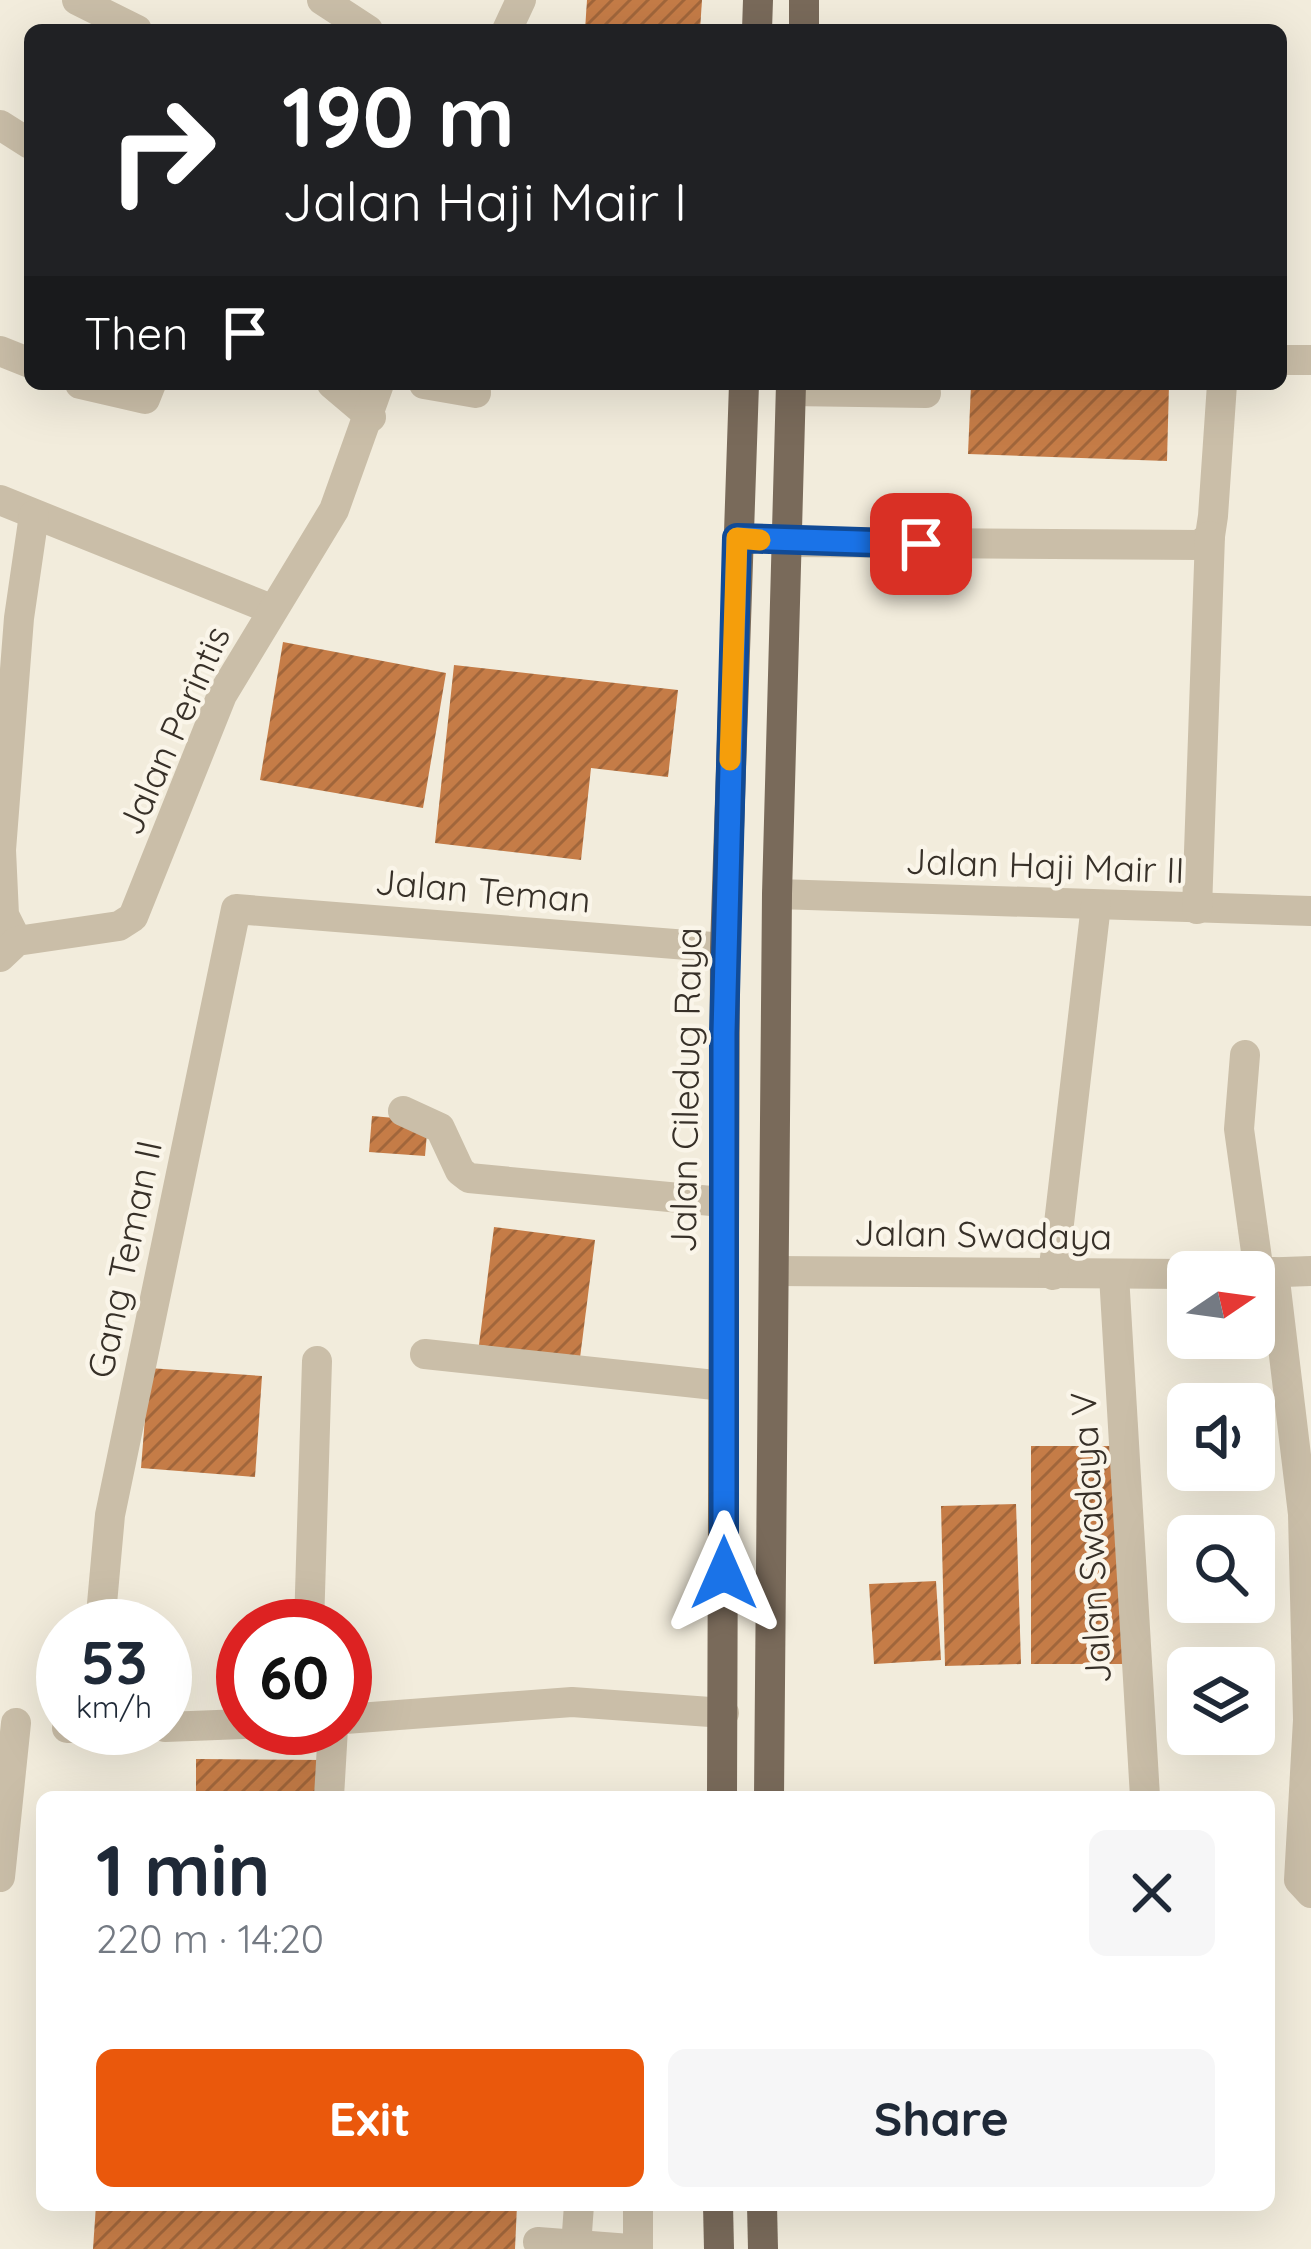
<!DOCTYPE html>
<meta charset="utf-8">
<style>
:root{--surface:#fff;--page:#f6f6f7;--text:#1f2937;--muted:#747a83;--accent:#ea580c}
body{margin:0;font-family:Quicksand,sans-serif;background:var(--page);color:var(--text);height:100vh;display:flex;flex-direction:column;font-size:45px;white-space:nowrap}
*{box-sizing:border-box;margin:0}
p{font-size:39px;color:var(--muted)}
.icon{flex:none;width:66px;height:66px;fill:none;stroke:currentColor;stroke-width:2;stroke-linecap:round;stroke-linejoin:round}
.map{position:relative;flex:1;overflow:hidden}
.panel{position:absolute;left:36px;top:1791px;width:1239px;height:420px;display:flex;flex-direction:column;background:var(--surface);border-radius:18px;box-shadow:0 12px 48px #0002}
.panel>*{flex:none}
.guide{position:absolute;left:24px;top:24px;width:1263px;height:366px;border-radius:18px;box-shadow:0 12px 48px #0002;background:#202124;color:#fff;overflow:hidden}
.needle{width:78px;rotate:77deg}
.tools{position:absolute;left:1167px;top:1251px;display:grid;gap:24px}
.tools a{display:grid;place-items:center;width:108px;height:108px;border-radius:18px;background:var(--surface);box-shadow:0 12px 48px #0002;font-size:60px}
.speed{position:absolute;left:36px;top:1599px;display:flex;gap:24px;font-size:60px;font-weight:700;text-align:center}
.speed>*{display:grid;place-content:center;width:156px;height:156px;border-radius:50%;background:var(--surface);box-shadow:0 12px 48px #0002;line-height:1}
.speed small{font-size:30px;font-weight:400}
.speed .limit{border:18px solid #d22;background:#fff;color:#111}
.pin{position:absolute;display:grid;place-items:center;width:102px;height:102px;color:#fff;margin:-51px;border-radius:24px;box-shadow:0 6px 18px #0006}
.me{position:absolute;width:132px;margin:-66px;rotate:0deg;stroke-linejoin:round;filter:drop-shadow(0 0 9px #0008)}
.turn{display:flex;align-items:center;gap:42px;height:252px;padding:0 60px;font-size:54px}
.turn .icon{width:156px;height:156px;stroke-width:2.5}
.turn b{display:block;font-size:84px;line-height:102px}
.then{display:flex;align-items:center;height:114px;padding:0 60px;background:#0003;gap:24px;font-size:45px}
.round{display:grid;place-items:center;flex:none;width:126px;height:126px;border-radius:18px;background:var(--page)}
.overview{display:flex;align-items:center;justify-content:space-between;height:204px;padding:0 60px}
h1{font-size:72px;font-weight:700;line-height:90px}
.action{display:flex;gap:24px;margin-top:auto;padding:24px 60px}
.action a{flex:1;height:138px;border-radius:18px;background:var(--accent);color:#fff;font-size:48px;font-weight:700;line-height:138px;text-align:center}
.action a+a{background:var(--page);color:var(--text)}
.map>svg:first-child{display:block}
.building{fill:url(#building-hatch)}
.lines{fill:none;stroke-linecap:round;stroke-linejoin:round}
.minor{stroke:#cabea8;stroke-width:30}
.major{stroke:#796a5a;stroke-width:30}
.route-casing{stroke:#114b97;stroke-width:30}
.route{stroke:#1a73e8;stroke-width:21}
.slow{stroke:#f59e0b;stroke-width:21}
.labels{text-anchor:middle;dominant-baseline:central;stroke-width:9;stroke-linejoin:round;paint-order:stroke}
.street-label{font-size:36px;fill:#373028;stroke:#faf5e9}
</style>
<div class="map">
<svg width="1311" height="2249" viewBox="0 0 1311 2249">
<defs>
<pattern id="building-hatch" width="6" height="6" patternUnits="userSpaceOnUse" patternTransform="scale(3)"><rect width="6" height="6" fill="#c57c47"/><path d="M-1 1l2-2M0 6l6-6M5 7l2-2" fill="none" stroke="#a1663b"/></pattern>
</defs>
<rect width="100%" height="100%" fill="#f2ecdc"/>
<!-- building -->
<g class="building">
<path d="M 587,0 L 702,0 L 700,30 L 585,30 Z"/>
<path d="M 971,384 L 1169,384 L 1167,461 L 968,454 Z"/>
<path d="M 283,642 L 446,673 L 423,808 L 260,780 Z"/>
<path d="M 454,665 L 678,690 L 668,777 L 591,768 L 581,860 L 435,843 Z"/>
<path d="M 372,1116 L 428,1121 L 425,1156 L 369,1152 Z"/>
<path d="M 494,1227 L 595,1240 L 580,1358 L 479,1345 Z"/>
<path d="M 149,1368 L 262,1376 L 255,1477 L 141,1468 Z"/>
<path d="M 1031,1446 L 1123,1446 L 1124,1664 L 1031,1664 Z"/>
<path d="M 1016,1504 L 1021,1664 L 945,1666 L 941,1506 Z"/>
<path d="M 936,1581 L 941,1660 L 874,1664 L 869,1584 Z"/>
<path d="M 196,1759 L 325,1760 L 325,1797 L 196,1797 Z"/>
<path d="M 96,2205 L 517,2205 L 515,2249 L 93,2249 Z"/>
</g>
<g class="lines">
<!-- minor -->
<g class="minor">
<path d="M 77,0 L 137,30"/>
<path d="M 322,0 L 368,30"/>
<path d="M 507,30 L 521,0"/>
<path d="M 0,125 L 30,144"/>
<path d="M 0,351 L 30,363"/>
<path d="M 1281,360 L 1311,360"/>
<path d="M 80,384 L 145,399 L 151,384"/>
<path d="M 332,384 L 371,417"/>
<path d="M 424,384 L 476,393"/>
<path d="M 791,391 L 926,393"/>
<path d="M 0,500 L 271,609"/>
<path d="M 786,542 L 1200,545 L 1210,536 L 1213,516 L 1222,384"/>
<path d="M 777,894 L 1311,911"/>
<path d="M 1197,909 L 1210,536"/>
<path d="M 17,941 L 4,915 L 1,850 L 19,618 L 34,515"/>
<path d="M 0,957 L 17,941 L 119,926 L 133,917 L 222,695 L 334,510 L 379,384"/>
<path d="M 1245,1055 L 1239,1129 L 1259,1273"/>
<path d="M 403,1111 L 440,1128 L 460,1171 L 469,1178 L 722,1202"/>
<path d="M 776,1271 L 1188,1274"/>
<path d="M 1274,1272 L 1303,1514 L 1308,1720 L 1299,1880 L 1311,1893"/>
<path d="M 1257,1273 L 1311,1271"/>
<path d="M 1053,1275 L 1096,905"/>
<path d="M 1114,1275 L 1145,1797"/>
<path d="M 425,1354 L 724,1386"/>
<path d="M 100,1626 L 110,1515 L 236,909 L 725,948"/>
<path d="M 309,1626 L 317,1361"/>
<path d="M 345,1719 L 572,1702 L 724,1713"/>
<path d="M 165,1727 L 243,1724"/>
<path d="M 67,1728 L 150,1728"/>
<path d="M 329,1797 L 333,1728"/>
<path d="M 0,1877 L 16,1723"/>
<path d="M 538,2242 L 630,2249"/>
<path d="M 576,2246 L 579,2205"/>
<path d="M 638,2249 L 638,2205"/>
</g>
<!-- major -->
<g class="major">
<path d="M 757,30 L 758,0"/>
<path d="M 804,30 L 804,0"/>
<path d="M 722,1797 L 725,948 L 744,384"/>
<path d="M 769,1797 L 777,894 L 791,384"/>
<path d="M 718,2205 L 719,2249"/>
<path d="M 762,2205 L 763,2249"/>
</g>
</g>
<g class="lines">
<!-- route casing -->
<g class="route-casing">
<path id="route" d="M 724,1573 L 724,1033 L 737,538 L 921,544"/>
</g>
<!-- route -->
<use href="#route" class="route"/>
<!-- slow -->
<path class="slow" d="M 730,760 L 737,538 L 760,540"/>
</g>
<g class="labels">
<!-- street labels -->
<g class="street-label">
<text transform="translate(173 730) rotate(-66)">Jalan Perintis</text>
<text transform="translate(1045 865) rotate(2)">Jalan Haji Mair II</text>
<text transform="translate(483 890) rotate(5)">Jalan Teman</text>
<text transform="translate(685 1090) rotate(-89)">Jalan Ciledug Raya</text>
<text transform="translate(983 1234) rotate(1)">Jalan Swadaya</text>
<text transform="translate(124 1259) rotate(-78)">Gang Teman II</text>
<text transform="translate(1090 1538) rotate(-93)">Jalan Swadaya V</text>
</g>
</g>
</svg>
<div class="tools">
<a><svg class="needle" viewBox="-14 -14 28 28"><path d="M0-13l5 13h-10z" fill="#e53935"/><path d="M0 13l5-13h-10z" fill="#747a83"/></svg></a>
<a><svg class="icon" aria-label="sound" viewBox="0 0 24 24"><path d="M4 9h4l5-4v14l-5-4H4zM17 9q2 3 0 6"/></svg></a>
<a><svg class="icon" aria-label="search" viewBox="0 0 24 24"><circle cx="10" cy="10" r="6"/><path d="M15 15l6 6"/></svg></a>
<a><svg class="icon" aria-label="layers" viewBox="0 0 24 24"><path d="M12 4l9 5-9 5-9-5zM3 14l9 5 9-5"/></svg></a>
</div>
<div class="speed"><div>53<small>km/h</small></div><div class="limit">60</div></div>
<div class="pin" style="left:921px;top:544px;background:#d93025"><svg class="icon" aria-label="arrive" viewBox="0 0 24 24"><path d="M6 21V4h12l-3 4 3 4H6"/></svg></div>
<svg class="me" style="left:724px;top:1573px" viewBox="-20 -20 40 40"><path d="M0-17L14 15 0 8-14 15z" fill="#1a73e8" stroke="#fff" stroke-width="4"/></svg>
<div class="guide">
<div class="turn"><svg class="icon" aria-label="right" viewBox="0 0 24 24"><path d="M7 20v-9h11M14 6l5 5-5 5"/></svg><div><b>190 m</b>Jalan Haji Mair I</div></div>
<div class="then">Then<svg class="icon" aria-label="arrive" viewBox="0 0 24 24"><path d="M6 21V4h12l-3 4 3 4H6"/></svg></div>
</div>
<section class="panel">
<div class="overview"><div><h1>1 min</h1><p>220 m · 14:20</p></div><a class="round"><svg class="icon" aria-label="close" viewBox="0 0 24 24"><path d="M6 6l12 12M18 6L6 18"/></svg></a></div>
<div class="action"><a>Exit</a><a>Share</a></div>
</section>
</div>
